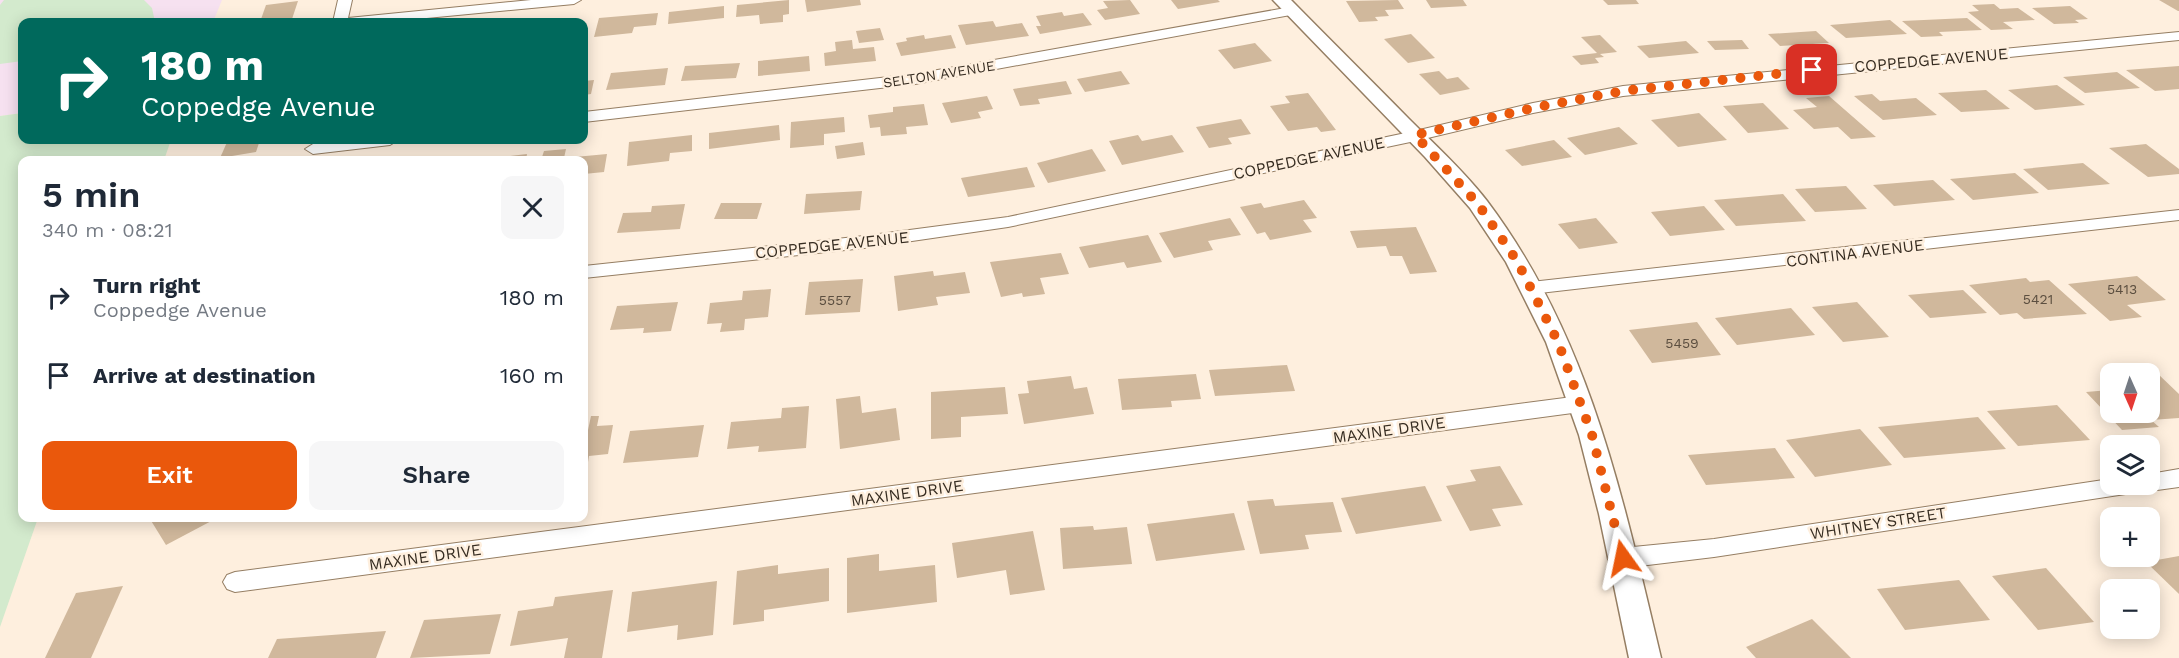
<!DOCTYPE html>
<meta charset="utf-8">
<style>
:root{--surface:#fff;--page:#f6f6f7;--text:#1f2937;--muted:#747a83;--accent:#ea580c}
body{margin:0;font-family:"Work Sans",sans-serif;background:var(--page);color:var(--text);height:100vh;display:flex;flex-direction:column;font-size:22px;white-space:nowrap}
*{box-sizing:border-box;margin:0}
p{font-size:20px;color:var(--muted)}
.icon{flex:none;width:33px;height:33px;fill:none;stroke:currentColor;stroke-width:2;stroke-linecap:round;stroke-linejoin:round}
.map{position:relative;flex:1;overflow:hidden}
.drawer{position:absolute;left:18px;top:156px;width:570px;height:366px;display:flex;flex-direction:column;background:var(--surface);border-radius:12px;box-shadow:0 3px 15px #0003}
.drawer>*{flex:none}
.top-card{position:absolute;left:18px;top:18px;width:570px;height:126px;border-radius:12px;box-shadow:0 3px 15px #0003;background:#00695c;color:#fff;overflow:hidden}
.needle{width:39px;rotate:177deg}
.controls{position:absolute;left:2100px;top:363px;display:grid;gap:12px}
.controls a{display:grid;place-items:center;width:60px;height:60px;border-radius:12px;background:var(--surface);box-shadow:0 3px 15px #0003;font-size:30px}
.pin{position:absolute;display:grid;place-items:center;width:51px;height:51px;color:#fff;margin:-26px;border-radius:12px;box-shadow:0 3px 9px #0006}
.me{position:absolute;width:66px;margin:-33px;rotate:348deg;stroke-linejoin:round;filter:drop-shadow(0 0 4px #0008)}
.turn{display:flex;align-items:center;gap:21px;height:126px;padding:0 24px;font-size:27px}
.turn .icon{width:78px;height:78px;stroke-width:2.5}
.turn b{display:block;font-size:42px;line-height:51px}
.round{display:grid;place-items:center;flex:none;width:63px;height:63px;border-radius:12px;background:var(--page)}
.overview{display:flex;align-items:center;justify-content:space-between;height:102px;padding:0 24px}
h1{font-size:36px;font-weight:600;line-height:45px}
.action{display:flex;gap:12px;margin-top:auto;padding:12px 24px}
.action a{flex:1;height:69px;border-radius:12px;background:var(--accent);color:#fff;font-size:24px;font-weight:600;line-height:69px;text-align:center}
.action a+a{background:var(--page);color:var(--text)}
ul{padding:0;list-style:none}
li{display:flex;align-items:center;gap:18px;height:78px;padding:0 24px}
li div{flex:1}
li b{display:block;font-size:22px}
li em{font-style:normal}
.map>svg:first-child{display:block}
.education{fill:#f6e1f0}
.green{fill:#d3eacd}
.building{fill:#d0b89c}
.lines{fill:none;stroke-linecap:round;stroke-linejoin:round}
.minor-casing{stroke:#957e63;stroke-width:2}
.tertiary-casing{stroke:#957e63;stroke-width:3}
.minor{fill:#fff;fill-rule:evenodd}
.tertiary{fill:#fff;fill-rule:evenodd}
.route{stroke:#ea580c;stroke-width:10;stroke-dasharray:0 18}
.labels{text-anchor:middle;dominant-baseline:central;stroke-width:5;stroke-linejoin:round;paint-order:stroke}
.far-street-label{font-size:14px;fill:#362c21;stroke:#feefde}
.number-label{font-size:14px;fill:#5c4f40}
.street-label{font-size:16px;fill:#362c21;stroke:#feefde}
</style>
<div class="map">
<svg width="2179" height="658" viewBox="0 0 2179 658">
<rect width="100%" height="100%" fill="#feefde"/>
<!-- education -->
<path class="education" d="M 0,0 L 222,0 L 213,22 L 22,22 L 22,113 L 0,116 Z"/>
<!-- green -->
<g class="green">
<path d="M 4,0 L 144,0 L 152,8 L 155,22 L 22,22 L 22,61 L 0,64 L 0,5 Z"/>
<path d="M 22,113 L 22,140 L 171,140 L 164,160 L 22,160 L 22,518 L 38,518 L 0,627 L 0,116 Z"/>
</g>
<!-- building -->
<g class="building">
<path d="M 789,0 L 789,14 L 783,15 L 783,22 L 760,24 L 759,15 L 736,17 L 737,5 Z"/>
<path d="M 805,0 L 860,0 L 861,5 L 807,12 Z"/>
<path d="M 1130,0 L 1140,14 L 1105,20 L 1097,10 L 1108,8 L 1103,1 Z"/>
<path d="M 1171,0 L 1218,0 L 1220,2 L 1178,9 Z"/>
<path d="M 1398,0 L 1404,9 L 1385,10 L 1389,16 L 1375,17 L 1378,21 L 1359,22 L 1346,1 Z"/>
<path d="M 1426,0 L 1463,0 L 1467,6 L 1431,8 Z"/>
<path d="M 1603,0 L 1636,0 L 1639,4 L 1608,5 Z"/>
<path d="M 2159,0 L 2179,0 L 2179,11 L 2178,11 Z"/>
<path d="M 298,1 L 291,22 L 260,22 L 266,5 Z"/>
<path d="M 1994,4 L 2000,9 L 2018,8 L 2035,20 L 2003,22 L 2013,29 L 1991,30 L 1968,12 L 1979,11 L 1972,5 Z"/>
<path d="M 724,6 L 724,18 L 668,24 L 669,12 Z"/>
<path d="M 2070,6 L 2088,19 L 2075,20 L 2079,23 L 2054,24 L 2032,8 Z"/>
<path d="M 1062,12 L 1064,16 L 1083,13 L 1092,25 L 1040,34 L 1036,26 L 1041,26 L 1036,16 Z"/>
<path d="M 658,13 L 656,25 L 634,27 L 632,33 L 594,37 L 599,18 Z"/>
<path d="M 1967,18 L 1982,30 L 1939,32 L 1943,36 L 1921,37 L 1902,21 Z"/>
<path d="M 1890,20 L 1907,34 L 1846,38 L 1830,25 Z"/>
<path d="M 993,21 L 996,27 L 1022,23 L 1029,36 L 966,45 L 958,25 Z"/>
<path d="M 880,28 L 884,40 L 859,43 L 856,31 Z"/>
<path d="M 1816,31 L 1829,43 L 1780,46 L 1768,34 Z"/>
<path d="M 1411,34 L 1435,58 L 1408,63 L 1384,39 Z"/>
<path d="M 924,35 L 925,39 L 951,35 L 956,48 L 901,56 L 896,43 L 907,41 L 906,38 Z"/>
<path d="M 1600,35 L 1617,52 L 1600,54 L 1604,57 L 1595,58 L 1599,63 L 1581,65 L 1572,56 L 1597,53 L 1581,37 Z"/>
<path d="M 852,40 L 853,49 L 874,47 L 876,61 L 825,66 L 824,53 L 836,51 L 835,42 Z"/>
<path d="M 1742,40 L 1749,49 L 1715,50 L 1707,41 Z"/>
<path d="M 1686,41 L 1699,53 L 1649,58 L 1637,46 Z"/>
<path d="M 1255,43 L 1272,61 L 1234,69 L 1218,50 Z"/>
<path d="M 809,56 L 810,71 L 758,76 L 758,61 Z"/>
<path d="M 740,63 L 736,78 L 681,81 L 685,66 Z"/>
<path d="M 2179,66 L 2179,89 L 2155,91 L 2126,70 Z"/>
<path d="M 668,68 L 665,85 L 606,90 L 611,73 Z"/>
<path d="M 1121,71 L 1130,84 L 1085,92 L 1077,79 Z"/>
<path d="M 1439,71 L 1447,79 L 1458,77 L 1470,89 L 1440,95 L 1419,74 Z"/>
<path d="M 2117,72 L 2140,88 L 2085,93 L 2063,77 Z"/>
<path d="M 594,80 L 591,94 L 584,95 L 584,81 Z"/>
<path d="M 1066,81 L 1072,94 L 1038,99 L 1040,104 L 1020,106 L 1013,89 Z"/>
<path d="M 2057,85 L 2085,105 L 2035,110 L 2008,90 Z"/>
<path d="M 1986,90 L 2010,109 L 1961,112 L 1938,93 Z"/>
<path d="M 1308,93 L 1336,130 L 1321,132 L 1317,127 L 1288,131 L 1270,106 L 1290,103 L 1285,96 Z"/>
<path d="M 1872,94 L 1880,101 L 1916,98 L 1937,115 L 1883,120 L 1854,96 Z"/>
<path d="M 987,96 L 993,109 L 978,112 L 981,118 L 951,123 L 942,103 Z"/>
<path d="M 1829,96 L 1876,137 L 1851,139 L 1838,127 L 1814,129 L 1793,110 L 1817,107 L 1806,98 Z"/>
<path d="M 1763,103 L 1789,129 L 1748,133 L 1723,106 Z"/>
<path d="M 924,104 L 928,125 L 906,127 L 907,134 L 881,136 L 880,127 L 870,128 L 868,115 L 893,112 L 893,107 Z"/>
<path d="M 1699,113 L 1727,140 L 1678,147 L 1651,120 Z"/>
<path d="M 844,117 L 845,132 L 824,134 L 824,145 L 790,148 L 791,122 Z"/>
<path d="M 1241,119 L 1251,134 L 1228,138 L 1232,144 L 1209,148 L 1196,127 Z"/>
<path d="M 779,125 L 780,140 L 709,149 L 709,133 Z"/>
<path d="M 1619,127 L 1638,144 L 1585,155 L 1567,138 Z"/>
<path d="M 692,135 L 692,151 L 670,153 L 669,161 L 627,166 L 629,142 Z"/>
<path d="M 1138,135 L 1142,141 L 1172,135 L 1184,152 L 1122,165 L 1109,141 Z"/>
<path d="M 228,140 L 260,140 L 256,152 L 220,158 Z"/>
<path d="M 1554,140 L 1572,157 L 1522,166 L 1505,150 Z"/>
<path d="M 863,142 L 865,155 L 837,159 L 835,146 Z"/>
<path d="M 2146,144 L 2179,169 L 2179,174 L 2148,177 L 2109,148 Z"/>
<path d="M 566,149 L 564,158 L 607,154 L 604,172 L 584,174 L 584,160 L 541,160 L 544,151 Z"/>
<path d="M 1092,149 L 1106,171 L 1048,183 L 1037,163 Z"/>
<path d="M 527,154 L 526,160 L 486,160 L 486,159 Z"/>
<path d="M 2083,163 L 2110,184 L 2048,190 L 2023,169 Z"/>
<path d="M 1027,167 L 1035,187 L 968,197 L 961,178 Z"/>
<path d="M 2015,173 L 2039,193 L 1973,200 L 1950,179 Z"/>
<path d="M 1933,180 L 1955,200 L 1894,206 L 1873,185 Z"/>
<path d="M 1846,186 L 1867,209 L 1815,212 L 1795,189 Z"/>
<path d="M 862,191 L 860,210 L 804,214 L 806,194 Z"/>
<path d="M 1783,194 L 1806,221 L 1736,226 L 1714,200 Z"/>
<path d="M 1304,200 L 1317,218 L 1303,220 L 1312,232 L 1270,240 L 1265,232 L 1257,234 L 1240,207 L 1261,203 L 1264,208 Z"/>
<path d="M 721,203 L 762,203 L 757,219 L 714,219 Z"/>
<path d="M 685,204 L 680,229 L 617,233 L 623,213 L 651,212 L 652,206 Z"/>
<path d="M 1704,206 L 1725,230 L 1670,236 L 1651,212 Z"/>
<path d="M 1230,218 L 1241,235 L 1208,241 L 1213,250 L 1174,258 L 1159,233 Z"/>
<path d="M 1596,218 L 1618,243 L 1579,249 L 1558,224 Z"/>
<path d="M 1416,227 L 1437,272 L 1410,274 L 1402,256 L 1390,256 L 1386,246 L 1357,248 L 1350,231 Z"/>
<path d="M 1148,235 L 1162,262 L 1127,268 L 1124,262 L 1089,268 L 1079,247 Z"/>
<path d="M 1061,253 L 1069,274 L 1040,278 L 1045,294 L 1023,297 L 1022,293 L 1001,297 L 990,262 Z"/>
<path d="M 933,271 L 934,276 L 965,272 L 970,293 L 936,297 L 938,305 L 898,311 L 894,276 Z"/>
<path d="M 2137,276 L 2166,300 L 2127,305 L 2142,317 L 2110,321 L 2068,284 Z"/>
<path d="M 2026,278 L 2030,282 L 2049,280 L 2087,314 L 2024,319 L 2017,313 L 2000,315 L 1969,285 Z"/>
<path d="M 863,279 L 860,312 L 805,315 L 809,282 Z"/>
<path d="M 771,289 L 768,317 L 745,319 L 744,330 L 720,332 L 722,323 L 707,324 L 710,303 L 742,300 L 743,291 Z"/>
<path d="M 1963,290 L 1987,313 L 1930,318 L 1908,295 Z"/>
<path d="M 678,302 L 671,331 L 643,333 L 644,328 L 610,330 L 617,306 Z"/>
<path d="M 1857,302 L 1889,337 L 1843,342 L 1812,307 Z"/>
<path d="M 1791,308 L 1815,335 L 1737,345 L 1715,318 Z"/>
<path d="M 1697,322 L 1721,355 L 1652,363 L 1629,330 Z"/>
<path d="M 1287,365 L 1295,391 L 1215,396 L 1209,370 Z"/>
<path d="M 2150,373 L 2157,373 L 2179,394 L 2179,418 L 2151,420 L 2159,427 L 2122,430 L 2086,392 L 2110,390 L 2110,412 L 2150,412 Z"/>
<path d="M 1196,374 L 1201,399 L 1171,401 L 1172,407 L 1122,410 L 1118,379 Z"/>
<path d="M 1071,376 L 1074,389 L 1087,387 L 1094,414 L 1024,424 L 1018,394 L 1029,393 L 1027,381 Z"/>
<path d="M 1005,387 L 1008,414 L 961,417 L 961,437 L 931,439 L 931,392 Z"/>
<path d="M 860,396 L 862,413 L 896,408 L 900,440 L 840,449 L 836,399 Z"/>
<path d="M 2057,405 L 2090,440 L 2018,446 L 1987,411 Z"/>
<path d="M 809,406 L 806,448 L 758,452 L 759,446 L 727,449 L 731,422 L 781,418 L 782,408 Z"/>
<path d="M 591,416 L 599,416 L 597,426 L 613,425 L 608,454 L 589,456 L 587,468 L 584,468 L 584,431 L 588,430 Z"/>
<path d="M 1978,417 L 2006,449 L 1904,458 L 1878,427 Z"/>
<path d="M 704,425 L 698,457 L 623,463 L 630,431 Z"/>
<path d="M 1860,429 L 1892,465 L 1815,477 L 1786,440 Z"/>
<path d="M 1775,448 L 1795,478 L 1706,485 L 1688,455 Z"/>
<path d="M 1500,466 L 1523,505 L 1492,509 L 1501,526 L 1470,531 L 1446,486 L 1476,481 L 1470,470 Z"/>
<path d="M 1425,486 L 1442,521 L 1356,534 L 1341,498 Z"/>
<path d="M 1273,499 L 1275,506 L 1333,502 L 1342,532 L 1305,535 L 1309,549 L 1260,554 L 1247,501 Z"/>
<path d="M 1234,513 L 1245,550 L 1156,561 L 1147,524 Z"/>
<path d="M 153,518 L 217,518 L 166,545 L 150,519 Z"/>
<path d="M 1093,526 L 1094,530 L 1127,527 L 1132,564 L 1063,569 L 1060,528 Z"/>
<path d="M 1033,531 L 1045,590 L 1010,595 L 1006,570 L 957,578 L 952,543 Z"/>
<path d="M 879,554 L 879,571 L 935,565 L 937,602 L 847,613 L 847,558 Z"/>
<path d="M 2179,556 L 2179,594 L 2146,562 Z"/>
<path d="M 778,565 L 778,574 L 829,568 L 829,601 L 764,610 L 764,621 L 733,625 L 737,571 Z"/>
<path d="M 2046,568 L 2094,622 L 2038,630 L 1992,576 Z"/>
<path d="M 1959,580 L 1990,620 L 1905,630 L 1877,589 Z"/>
<path d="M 717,581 L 713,635 L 677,640 L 678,625 L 627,632 L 632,592 Z"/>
<path d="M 123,586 L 91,658 L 45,658 L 76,593 Z"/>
<path d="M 613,590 L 602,658 L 564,658 L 568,638 L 510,646 L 518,611 L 553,606 L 555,597 Z"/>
<path d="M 501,614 L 490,654 L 410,658 L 424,620 Z"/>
<path d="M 1812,619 L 1851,658 L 1756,658 L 1746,647 Z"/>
<path d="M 386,631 L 376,658 L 268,658 L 277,639 Z"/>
</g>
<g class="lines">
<!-- minor casing -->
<g class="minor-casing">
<g id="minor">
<path d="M 338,0 L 352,0 L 348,18 L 531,0 L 581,0 L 574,4 L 385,22 L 333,22 Z"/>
<path d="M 1291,7 L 1296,8 L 1298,11 L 1296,14 L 915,84 L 584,122 L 584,112 L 915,74 Z"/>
<path d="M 2179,32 L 2179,40 L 1623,96 L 1533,113 L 1415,141 L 1008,227 L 864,248 L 584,278 L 584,266 L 864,236 L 1008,217 L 1415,131 L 1533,103 L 1623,86 Z"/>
<path d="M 352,140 L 398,140 L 390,145 L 313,154 L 305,149 L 313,144 Z"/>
<path d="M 2179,210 L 2179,220 L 1531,294 L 1524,292 L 1522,288 L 1524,284 L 1531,282 Z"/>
<path d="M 1580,396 L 1587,399 L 1590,404 L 1587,409 L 1580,412 L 235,592 L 227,589 L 223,582 L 227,575 L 235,572 Z"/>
<path d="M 2179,469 L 2179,487 L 2150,491 L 2142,487 L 2140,490 L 2132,493 L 1714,557 L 1623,568 L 1615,565 L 1611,558 L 1615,551 L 1623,548 L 1714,539 L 2110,479 L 2110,484 L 2150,484 L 2150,474 Z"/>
</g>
</g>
<!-- tertiary casing -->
<g class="tertiary-casing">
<path id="tertiary" d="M 1273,0 L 1291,0 C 1330,40 1370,79 1409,119 C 1435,145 1464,171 1487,201 C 1590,338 1622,495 1661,658 L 1629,658 L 1599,514 L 1579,435 L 1546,342 L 1506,262 L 1470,208 L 1425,157 Z"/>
</g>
<!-- minor -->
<use href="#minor" class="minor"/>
<!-- tertiary -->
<use href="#tertiary" class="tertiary"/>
</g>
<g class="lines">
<!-- route -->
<path class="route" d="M 1623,558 L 1592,435 L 1558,342 L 1517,261 L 1478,204 L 1415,135 L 1533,108 L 1623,91 L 1812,70"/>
</g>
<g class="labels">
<!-- far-street labels -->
<g class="far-street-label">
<text transform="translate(939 74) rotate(-9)">SELTON AVENUE</text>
</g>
<!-- number labels -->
<g class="number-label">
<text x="2122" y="289">5413</text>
<text x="2038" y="299">5421</text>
<text x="835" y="300">5557</text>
<text x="1682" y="343">5459</text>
</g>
<!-- street labels -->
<g class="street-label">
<text transform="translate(1931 60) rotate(-5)">COPPEDGE AVENUE</text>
<text transform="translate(1309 158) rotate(-12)">COPPEDGE AVENUE</text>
<text transform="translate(832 245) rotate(-6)">COPPEDGE AVENUE</text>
<text transform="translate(1855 253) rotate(-7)">CONTINA AVENUE</text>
<text transform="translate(1389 430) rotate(-8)">MAXINE DRIVE</text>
<text transform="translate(907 493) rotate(-8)">MAXINE DRIVE</text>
<text transform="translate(1878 523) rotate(-9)">WHITNEY STREET</text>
<text transform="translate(425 557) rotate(-8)">MAXINE DRIVE</text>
</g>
</g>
</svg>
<div class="controls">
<a><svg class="needle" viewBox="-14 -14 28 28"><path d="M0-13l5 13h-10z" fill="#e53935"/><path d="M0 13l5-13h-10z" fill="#747a83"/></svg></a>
<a><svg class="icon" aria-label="layers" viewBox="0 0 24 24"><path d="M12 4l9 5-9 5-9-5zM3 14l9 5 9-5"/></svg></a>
<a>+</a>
<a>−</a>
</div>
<div class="pin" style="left:1812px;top:70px;background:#d93025"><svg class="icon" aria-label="arrive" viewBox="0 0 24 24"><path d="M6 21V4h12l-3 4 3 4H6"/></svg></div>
<svg class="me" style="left:1623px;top:558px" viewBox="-20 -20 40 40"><path d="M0-17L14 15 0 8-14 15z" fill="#ea580c" stroke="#fff" stroke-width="4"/></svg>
<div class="top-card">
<div class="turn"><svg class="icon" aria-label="right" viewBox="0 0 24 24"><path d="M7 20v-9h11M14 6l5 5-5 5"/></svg><div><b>180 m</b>Coppedge Avenue</div></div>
</div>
<section class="drawer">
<div class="overview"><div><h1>5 min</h1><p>340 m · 08:21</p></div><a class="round"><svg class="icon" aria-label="close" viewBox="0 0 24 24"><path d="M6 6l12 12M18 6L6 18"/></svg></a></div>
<ul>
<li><svg class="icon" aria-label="right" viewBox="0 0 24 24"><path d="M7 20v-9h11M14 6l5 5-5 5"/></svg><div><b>Turn right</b><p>Coppedge Avenue</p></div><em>180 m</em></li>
<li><svg class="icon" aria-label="arrive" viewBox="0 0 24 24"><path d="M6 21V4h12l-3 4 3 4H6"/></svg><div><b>Arrive at destination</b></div><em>160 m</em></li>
</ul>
<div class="action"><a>Exit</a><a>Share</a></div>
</section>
</div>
